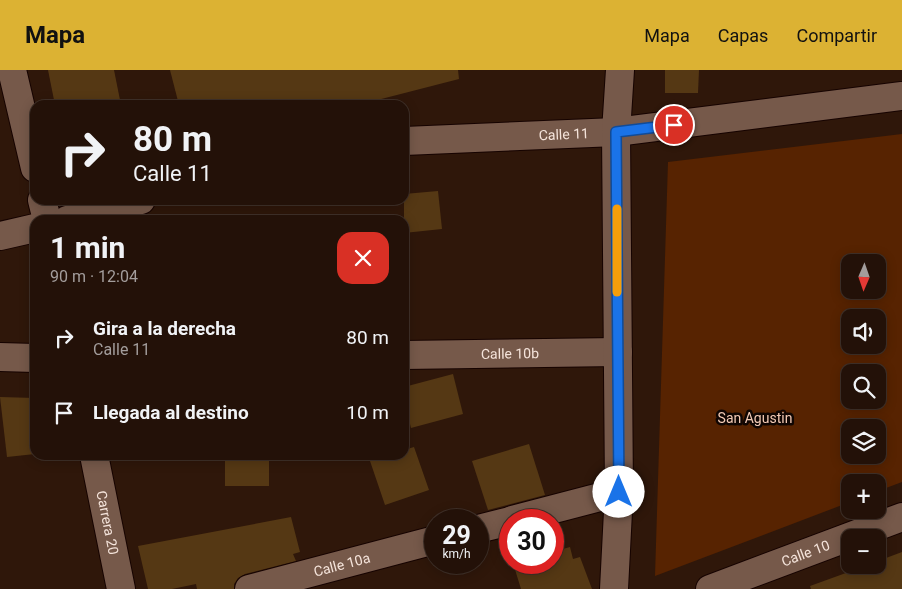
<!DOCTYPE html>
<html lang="es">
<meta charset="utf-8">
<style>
:root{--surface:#231108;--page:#2f1f16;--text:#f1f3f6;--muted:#a39d9c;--line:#403129;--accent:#dcb233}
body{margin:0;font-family:Roboto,sans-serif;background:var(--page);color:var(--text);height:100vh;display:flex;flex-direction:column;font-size:19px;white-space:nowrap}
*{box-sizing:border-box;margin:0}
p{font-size:16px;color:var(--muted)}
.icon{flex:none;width:28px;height:28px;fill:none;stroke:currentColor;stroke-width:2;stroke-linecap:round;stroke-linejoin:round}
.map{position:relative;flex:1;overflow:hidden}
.details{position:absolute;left:30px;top:145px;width:379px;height:245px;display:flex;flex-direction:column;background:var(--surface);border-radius:15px;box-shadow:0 2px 12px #0003,0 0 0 1px var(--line)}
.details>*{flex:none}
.banner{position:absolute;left:30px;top:30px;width:379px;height:105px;border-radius:15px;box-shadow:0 2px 12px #0003,0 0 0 1px var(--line);background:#231108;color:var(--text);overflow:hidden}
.needle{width:32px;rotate:182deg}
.buttons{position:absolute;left:841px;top:184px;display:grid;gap:10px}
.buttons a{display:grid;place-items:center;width:45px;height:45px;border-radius:10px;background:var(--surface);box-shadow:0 2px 12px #0003,0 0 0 1px var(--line);font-size:25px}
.speed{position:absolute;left:424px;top:439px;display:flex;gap:10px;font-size:25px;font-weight:700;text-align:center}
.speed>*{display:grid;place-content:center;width:65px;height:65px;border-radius:50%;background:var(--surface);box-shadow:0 2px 12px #0003,0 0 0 1px var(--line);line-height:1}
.speed small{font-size:12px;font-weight:400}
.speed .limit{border:8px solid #d22;background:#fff;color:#111}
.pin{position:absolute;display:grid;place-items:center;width:42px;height:42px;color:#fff;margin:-21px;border:2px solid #fff;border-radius:50%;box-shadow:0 1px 5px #0007}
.me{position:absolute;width:55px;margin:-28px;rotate:0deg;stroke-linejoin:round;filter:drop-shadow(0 0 4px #0008)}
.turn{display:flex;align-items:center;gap:18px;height:105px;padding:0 20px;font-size:22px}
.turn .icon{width:65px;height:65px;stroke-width:2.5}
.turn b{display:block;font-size:35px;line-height:42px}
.round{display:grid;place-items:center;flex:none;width:52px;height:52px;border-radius:15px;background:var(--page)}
.head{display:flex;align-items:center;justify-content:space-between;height:85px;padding:0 20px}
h1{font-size:30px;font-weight:700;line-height:38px}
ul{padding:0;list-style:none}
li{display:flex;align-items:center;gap:15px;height:75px;padding:0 20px}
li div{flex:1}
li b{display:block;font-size:19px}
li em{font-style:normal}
header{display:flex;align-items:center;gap:30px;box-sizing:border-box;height:70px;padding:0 25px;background:var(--accent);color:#111}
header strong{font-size:24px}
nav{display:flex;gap:28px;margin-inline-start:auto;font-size:18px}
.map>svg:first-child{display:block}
.green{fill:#572301;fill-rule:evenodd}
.building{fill:#553814}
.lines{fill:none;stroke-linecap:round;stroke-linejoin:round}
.street-casing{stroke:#160300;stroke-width:30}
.street{stroke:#76594a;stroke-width:28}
.route-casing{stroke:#114b97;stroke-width:12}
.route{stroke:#1a73e8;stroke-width:9}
.slow{stroke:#f59e0b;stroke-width:9}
.labels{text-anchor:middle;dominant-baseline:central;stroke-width:5;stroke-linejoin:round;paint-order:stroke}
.street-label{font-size:14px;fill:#f5e4db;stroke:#100603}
.park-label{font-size:14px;fill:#f3cab5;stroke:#100603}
</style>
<header>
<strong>Mapa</strong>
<nav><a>Mapa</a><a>Capas</a><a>Compartir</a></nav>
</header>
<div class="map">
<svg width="902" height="519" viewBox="0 0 902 519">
<rect width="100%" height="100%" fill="#2f170a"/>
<!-- green -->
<path class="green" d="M 902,64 L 902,412 L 878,421 L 878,412 L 850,412 L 850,432 L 655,506 L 668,92 ZM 850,192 L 878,192 L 878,220 L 850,220 ZM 850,248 L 878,248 L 878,275 L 850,275 ZM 878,302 L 878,330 L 850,330 L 850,302 ZM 850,358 L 878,358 L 878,385 L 850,385 Z"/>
<!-- building -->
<g class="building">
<path d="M 48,0 L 114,0 L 121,35 L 55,35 Z"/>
<path d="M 170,0 L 458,0 L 459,9 L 358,35 L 179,35 Z"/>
<path d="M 665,0 L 699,0 L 698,23 L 665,23 Z"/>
<path d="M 438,121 L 442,159 L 404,163 L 404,124 Z"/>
<path d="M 453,304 L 463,344 L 411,358 L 404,329 L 404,317 Z"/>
<path d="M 0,327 L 35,328 L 35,384 L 7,387 Z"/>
<path d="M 529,374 L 545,425 L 488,440 L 472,391 Z"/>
<path d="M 414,377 L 429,420 L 385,435 L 370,391 L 389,385 L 404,385 L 404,380 Z"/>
<rect x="225" y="385" width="44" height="31"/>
<path d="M 291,447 L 300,482 L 293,484 L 296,491 L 245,504 L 238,508 L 234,514 L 234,519 L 197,519 L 196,514 L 172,519 L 148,519 L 138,476 Z"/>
<path d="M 570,477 L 573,489 L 580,487 L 592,519 L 521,519 L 513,493 L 552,492 L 552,482 Z"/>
<path d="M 902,482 L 902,519 L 811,519 L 810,516 L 868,495 L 878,495 L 878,491 Z"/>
</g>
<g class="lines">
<!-- street casing -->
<g class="street-casing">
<g id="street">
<path d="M 12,0 L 35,98"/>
<path id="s1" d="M 404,71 L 616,62 L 902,26"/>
<path d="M 42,130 L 47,150"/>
<path d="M 67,150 L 141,130"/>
<path d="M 0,166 L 35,158"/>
<path id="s2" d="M 404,285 L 618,282"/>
<path d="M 0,287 L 35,288"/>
<path id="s3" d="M 94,385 L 121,519"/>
<path d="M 512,450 L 619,422"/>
<path d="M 478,459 L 510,451"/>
<path id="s4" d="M 249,519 L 435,470"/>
<path d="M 614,519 L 619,422 L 616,62 L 620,0"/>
<path id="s5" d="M 710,519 L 902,447"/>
</g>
</g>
<!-- street -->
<use href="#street" class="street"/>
</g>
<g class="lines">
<!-- route casing -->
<g class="route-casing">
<path id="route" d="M 619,422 L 616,62 L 674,55"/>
</g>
<!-- route -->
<use href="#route" class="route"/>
<!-- slow -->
<path class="slow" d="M 617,139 L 617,222"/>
</g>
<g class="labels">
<!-- street labels -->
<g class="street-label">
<text stroke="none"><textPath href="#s1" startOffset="160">Calle 11</textPath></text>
<text stroke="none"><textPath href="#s2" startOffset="106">Calle 10b</textPath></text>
<text stroke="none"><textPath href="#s3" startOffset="69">Carrera 20</textPath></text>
<text stroke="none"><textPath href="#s5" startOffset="102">Calle 10</textPath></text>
<text stroke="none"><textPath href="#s4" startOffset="96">Calle 10a</textPath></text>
</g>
<!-- park labels -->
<g class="park-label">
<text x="755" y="348">San Agustin</text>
</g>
</g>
</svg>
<div class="buttons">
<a><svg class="needle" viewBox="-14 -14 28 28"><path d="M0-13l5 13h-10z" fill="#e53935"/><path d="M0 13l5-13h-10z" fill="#a39d9c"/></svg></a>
<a><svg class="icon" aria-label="sound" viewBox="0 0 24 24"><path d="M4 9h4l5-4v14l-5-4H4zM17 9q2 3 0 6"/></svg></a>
<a><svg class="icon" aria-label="search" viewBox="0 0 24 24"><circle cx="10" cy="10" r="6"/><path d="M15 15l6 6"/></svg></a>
<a><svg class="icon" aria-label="layers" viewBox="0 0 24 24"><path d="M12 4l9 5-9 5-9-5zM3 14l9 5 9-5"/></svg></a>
<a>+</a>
<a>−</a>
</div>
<div class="speed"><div>29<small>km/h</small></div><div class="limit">30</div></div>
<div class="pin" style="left:674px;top:55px;background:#d93025"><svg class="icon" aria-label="arrive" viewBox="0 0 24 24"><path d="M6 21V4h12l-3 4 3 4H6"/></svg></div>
<svg class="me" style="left:619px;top:422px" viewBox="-20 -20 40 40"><circle r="19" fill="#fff"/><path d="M0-13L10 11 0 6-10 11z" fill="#1a73e8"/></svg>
<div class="banner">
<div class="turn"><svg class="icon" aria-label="right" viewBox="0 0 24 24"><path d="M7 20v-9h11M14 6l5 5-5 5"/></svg><div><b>80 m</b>Calle 11</div></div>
</div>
<section class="details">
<div class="head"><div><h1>1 min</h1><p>90 m · 12:04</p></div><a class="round" style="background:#d93025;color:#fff"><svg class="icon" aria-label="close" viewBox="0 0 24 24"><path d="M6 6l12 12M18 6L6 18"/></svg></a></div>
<ul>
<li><svg class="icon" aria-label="right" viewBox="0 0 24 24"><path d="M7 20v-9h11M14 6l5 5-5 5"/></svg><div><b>Gira a la derecha</b><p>Calle 11</p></div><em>80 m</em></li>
<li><svg class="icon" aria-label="arrive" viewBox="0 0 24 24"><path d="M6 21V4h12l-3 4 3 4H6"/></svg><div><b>Llegada al destino</b></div><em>10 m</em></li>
</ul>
</section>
</div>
